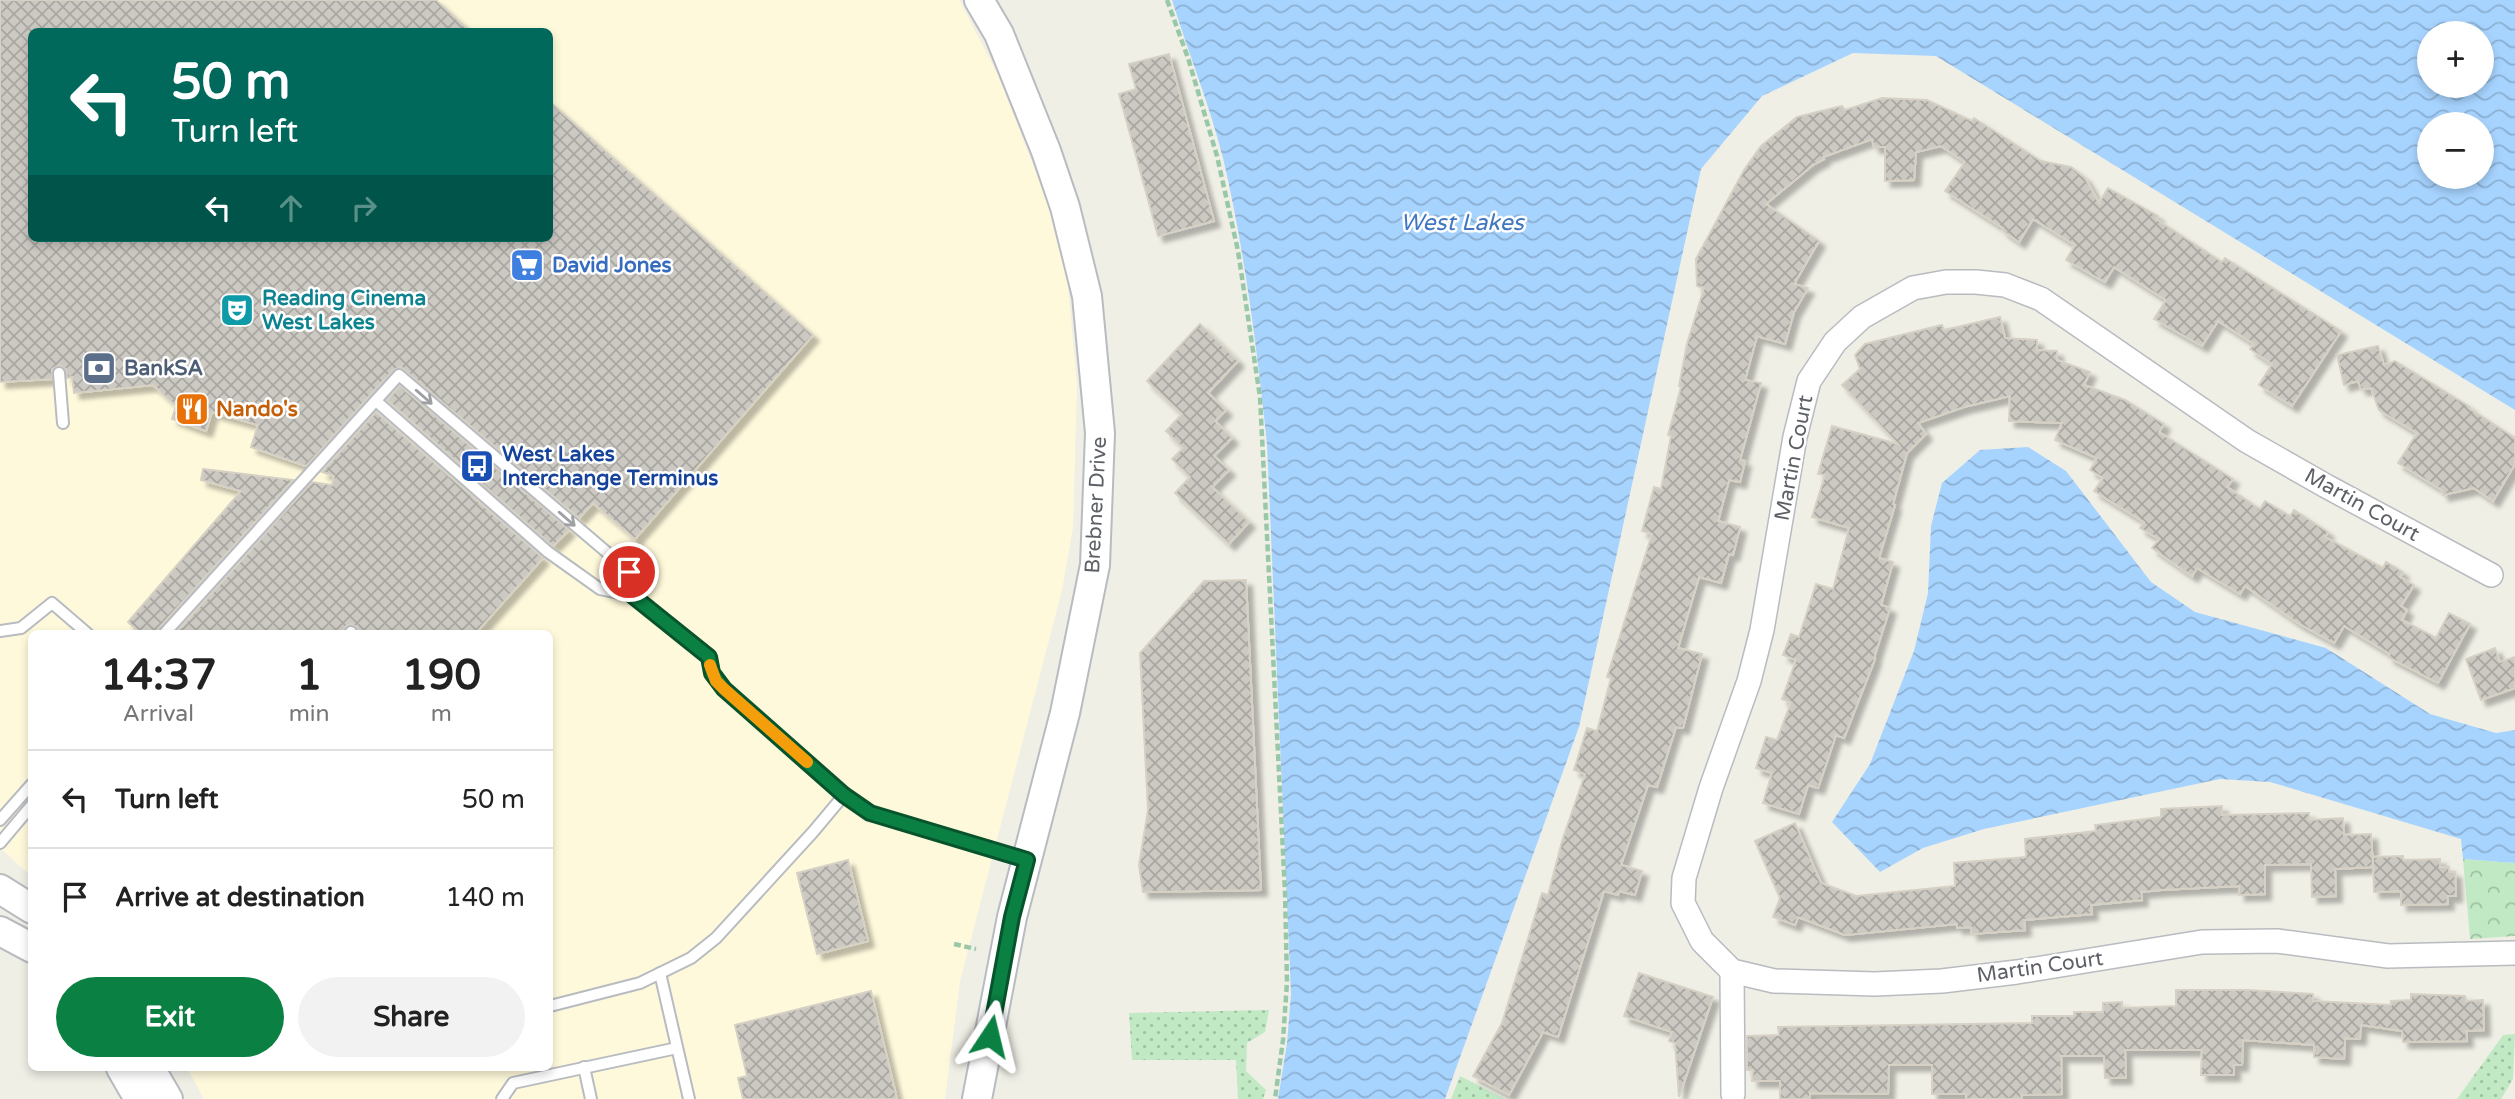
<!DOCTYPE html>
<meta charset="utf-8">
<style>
:root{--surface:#fff;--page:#f2f2f2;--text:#222;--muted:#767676;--line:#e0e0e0;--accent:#0b8043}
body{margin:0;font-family:"Varela Round",sans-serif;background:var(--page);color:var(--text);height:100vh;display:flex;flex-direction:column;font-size:26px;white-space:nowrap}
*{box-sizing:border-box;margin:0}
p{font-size:23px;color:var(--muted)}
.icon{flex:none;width:38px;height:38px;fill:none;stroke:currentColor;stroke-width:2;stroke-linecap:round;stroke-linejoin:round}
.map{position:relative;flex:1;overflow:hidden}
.sheet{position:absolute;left:28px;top:630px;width:525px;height:441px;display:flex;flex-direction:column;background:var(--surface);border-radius:10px;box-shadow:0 4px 10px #0003}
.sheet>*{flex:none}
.hud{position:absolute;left:28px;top:28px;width:525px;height:214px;border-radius:10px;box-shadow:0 4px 10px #0003;background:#00695c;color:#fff;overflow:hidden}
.fabs{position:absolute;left:2417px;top:21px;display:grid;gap:14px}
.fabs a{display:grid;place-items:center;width:77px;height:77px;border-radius:50%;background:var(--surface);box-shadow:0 4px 10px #0003;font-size:35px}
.pin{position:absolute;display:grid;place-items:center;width:60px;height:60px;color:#fff;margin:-30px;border:4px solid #fff;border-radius:50%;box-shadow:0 2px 7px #0007}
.me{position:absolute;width:77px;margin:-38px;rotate:10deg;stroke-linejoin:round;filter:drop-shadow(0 0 5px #0008)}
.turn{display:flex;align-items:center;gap:24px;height:147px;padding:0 28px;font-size:32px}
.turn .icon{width:91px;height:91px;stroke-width:2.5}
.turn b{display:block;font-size:49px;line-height:60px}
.lanes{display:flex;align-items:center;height:66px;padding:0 28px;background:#0003;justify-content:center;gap:35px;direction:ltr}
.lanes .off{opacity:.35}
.eta{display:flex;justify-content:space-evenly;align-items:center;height:119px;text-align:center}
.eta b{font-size:42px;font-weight:800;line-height:49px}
.action{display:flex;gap:14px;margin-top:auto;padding:14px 28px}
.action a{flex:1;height:80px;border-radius:42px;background:var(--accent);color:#fff;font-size:28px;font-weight:800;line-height:80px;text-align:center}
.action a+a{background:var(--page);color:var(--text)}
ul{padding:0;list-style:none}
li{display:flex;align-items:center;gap:21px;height:98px;padding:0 28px;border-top:2px solid var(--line)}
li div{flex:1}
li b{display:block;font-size:26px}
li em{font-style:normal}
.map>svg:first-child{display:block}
.commercial{fill:#fff9dc;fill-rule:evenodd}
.grass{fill:url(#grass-dots)}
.forest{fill:url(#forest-crowns)}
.water{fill:url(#water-waves);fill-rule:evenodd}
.building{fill:url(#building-cross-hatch);stroke:#d6d1c4;stroke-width:2;filter:url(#shadow)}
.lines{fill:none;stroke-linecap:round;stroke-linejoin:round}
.service-casing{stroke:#b8bbc0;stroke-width:14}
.minor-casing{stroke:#b8bbc0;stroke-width:26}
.tertiary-casing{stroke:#b8bbc0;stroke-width:32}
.path{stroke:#99c8a9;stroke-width:4.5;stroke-dasharray:7 3.5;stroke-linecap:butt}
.service{stroke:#fff;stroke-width:10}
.minor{stroke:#fff;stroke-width:23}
.tertiary{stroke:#fff;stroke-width:28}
.oneway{stroke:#9ea0a4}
.route-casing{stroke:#07532c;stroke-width:18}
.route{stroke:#0b8043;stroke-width:12}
.slow{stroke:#f59e0b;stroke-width:12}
.labels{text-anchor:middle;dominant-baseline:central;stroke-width:5;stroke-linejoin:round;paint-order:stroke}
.shop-label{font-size:21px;font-weight:bold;fill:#366cbe;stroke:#fff;text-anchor:start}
.culture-label{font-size:21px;font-weight:bold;fill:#0d838f;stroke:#fff;text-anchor:start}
.service-label{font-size:21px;font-weight:bold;fill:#4e5e75;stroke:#fff;text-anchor:start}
.food-label{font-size:21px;font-weight:bold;fill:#c56008;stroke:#fff;text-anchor:start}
.transit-label{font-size:21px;font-weight:bold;fill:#164399;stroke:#fff;text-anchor:start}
.street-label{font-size:21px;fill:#5d6167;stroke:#fff}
.water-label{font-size:23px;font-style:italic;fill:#4077c1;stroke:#fff}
</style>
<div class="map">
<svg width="2515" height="1099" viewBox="0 0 2515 1099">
<defs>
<pattern id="grass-dots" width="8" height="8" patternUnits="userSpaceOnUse" patternTransform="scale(1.75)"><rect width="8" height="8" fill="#c1e9c4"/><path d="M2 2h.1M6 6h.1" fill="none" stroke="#a0c0a3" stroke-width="1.8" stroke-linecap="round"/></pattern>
<pattern id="forest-crowns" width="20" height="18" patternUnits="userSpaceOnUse" patternTransform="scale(1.75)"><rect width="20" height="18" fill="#c1e9c4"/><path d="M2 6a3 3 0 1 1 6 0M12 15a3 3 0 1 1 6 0" fill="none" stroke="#a0c0a3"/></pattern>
<pattern id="water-waves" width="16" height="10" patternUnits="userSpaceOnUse" patternTransform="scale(1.75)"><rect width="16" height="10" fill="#a7d4ff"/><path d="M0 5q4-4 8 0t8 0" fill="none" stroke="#8bafd2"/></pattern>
<pattern id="building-cross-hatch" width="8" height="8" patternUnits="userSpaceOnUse" patternTransform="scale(1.75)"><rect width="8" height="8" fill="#ccc9c3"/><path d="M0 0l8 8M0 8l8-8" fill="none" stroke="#a9a7a2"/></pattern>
<filter id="shadow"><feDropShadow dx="6" dy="6" stdDeviation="2" flood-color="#0004"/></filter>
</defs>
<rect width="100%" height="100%" fill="#f0efe6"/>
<!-- commercial -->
<path class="commercial" d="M 0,0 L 959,0 L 998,75 L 1052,214 L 1066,266 L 1077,384 L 1073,527 L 1062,590 L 960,981 L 945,1099 L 204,1099 L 187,1068 L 550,1068 L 550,634 L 32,634 L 31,876 L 0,848 ZM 32,32 L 550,32 L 550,238 L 32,238 Z"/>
<!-- grass -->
<g class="grass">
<path d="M 1269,1010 L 1265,1032 L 1247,1043 L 1246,1071 L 1266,1090 L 1263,1099 L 1238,1099 L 1236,1060 L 1132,1060 L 1129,1013 Z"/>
<path d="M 2515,1034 L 2513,1079 L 2501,1099 L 2457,1099 L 2503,1035 Z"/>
<path d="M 1460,1076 L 1505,1099 L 1451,1099 Z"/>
</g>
<!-- forest -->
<path class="forest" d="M 2463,859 L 2515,863 L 2515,936 L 2470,939 Z"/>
<!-- water -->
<g class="water">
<path d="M 1172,0 L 2515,0 L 2515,410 L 1936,56 L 1853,53 L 1762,96 L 1701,169 L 1579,727 L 1445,1099 L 1278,1099 L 1287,1043 L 1291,994 L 1267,444 C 1257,349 1245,252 1223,158 C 1210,106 1188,52 1172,0 ZM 2429,33 L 2482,33 L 2482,86 L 2429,86 ZM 2429,124 L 2482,124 L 2482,177 L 2429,177 Z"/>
<path d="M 2028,447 L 2066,471 L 2151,582 L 2195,612 L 2326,648 L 2430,714 L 2496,733 L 2515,730 L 2515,863 L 2463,859 L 2461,839 L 2270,782 L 2220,779 L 1984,829 L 1923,848 L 1880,872 L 1832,822 L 1870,764 L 1914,651 L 1928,593 L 1931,526 L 1942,483 L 1980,450 Z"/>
</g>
<!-- building -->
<g class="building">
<path d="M 0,0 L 436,0 L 471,32 L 32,32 L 32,238 L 550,238 L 550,102 L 813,335 L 635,539 L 593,503 L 579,518 L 401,367 L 393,370 L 306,466 L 251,447 L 258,425 L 212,412 L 206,431 L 172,419 L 176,406 L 153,385 L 74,393 L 72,377 L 67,378 L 66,369 L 59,365 L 52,369 L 52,379 L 0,382 Z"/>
<path d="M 1169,54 L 1214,221 L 1158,236 L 1119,94 L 1136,89 L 1129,64 Z"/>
<path d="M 1882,98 L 1927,100 L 1972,121 L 1974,118 L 2041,161 L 2071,167 L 2085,178 L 2099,203 L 2108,188 L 2158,216 L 2156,219 L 2222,262 L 2225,258 L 2341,331 L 2292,406 L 2259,385 L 2272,364 L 2250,349 L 2254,344 L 2218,321 L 2202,346 L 2154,319 L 2166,300 L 2114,267 L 2105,282 L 2066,260 L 2075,245 L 2033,219 L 2019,242 L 2002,230 L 2003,228 L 1945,191 L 1965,162 L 1941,146 L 1916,152 L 1914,180 L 1885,181 L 1885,147 L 1874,147 L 1872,139 L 1823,157 L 1824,159 L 1813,165 L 1766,204 L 1819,241 L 1794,284 L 1808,288 L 1794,312 L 1785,344 L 1757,336 L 1745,380 L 1761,383 L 1740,460 L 1745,461 L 1740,482 L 1729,480 L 1718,521 L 1740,527 L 1733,555 L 1729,554 L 1721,583 L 1699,577 L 1678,648 L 1702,654 L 1683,728 L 1676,727 L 1657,787 L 1648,785 L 1621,865 L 1642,871 L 1635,895 L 1619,891 L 1618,895 L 1604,891 L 1558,1037 L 1543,1032 L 1509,1095 L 1473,1076 L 1502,1023 L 1542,893 L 1548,895 L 1562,841 L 1585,774 L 1574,770 L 1587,728 L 1597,731 L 1611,678 L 1607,677 L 1652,534 L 1642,531 L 1654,487 L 1661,489 L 1671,436 L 1668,435 L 1681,387 L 1679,386 L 1687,344 L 1704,288 L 1697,286 L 1696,259 L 1744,170 L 1761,146 L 1797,117 L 1842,106 L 1845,110 Z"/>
<path d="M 2000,317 L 2005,338 L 2037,340 L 2037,350 L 2057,351 L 2057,360 L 2090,372 L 2084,385 L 2125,400 L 2164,424 L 2159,432 L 2233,479 L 2227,487 L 2260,509 L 2265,501 L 2290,516 L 2294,510 L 2328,532 L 2325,537 L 2383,568 L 2386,562 L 2403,572 L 2400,577 L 2414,585 L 2401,606 L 2407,610 L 2402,620 L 2436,638 L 2449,613 L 2470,624 L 2438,683 L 2388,657 L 2390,654 L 2344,626 L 2334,643 L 2298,623 L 2245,586 L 2240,594 L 2197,568 L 2192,576 L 2152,548 L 2159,539 L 2140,528 L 2144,522 L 2094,491 L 2103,478 L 2090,470 L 2097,458 L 2055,440 L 2062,423 L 2009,421 L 2010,396 L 1964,407 L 1918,423 L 1926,434 L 1907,453 L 1893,504 L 1895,505 L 1879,558 L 1893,562 L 1881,605 L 1890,608 L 1874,658 L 1875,659 L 1844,738 L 1836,735 L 1818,788 L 1808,785 L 1799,814 L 1763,803 L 1772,773 L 1756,768 L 1766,737 L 1777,740 L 1791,702 L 1782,699 L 1796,660 L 1783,655 L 1791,634 L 1799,637 L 1816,584 L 1833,589 L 1849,528 L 1812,517 L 1825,475 L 1818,474 L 1832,426 L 1898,444 L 1842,385 L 1860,369 L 1855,355 L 1865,344 L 1942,325 L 1944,330 Z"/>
<path d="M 1200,324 L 1238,361 L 1208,393 L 1226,410 L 1215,421 L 1232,438 L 1214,456 L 1229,470 L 1212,487 L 1249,522 L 1229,544 L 1175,493 L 1190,477 L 1172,459 L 1183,448 L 1166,431 L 1182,414 L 1147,381 Z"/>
<path d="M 2378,346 L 2384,365 L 2395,361 L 2470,407 L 2469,408 L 2515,438 L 2515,464 L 2493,501 L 2474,488 L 2443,495 L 2442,490 L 2398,463 L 2417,433 L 2379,410 L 2371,388 L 2361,389 L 2358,381 L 2344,385 L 2337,355 Z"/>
<path d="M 400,386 L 569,530 L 553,546 L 387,400 Z"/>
<path d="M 376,412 L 543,558 L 475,634 L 359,634 L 357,627 L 351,624 L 346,626 L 342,634 L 175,634 L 312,482 L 332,485 L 334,476 L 322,472 Z"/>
<path d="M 203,469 L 293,480 L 158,629 L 156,634 L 141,634 L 128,622 L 241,491 L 201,480 Z"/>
<path d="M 1246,580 L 1261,890 L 1143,892 L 1139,865 L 1148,810 L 1140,653 L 1204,581 Z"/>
<path d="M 2495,648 L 2500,662 L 2515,657 L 2515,688 L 2481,700 L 2466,659 Z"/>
<path d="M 2222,806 L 2222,815 L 2309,813 L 2309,820 L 2343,818 L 2344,835 L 2371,834 L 2373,867 L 2335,869 L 2336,896 L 2312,897 L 2311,864 L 2265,865 L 2265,894 L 2239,895 L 2239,886 L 2161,890 L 2141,892 L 2142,900 L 2091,905 L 2092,914 L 2024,920 L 2025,930 L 1972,934 L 1971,927 L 1957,928 L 1957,924 L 1845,935 L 1798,917 L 1795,925 L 1773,917 L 1780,898 L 1755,841 L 1795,823 L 1821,883 L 1856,896 L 1955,886 L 1954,863 L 2026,857 L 2025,839 L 2096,831 L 2095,825 L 2161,817 L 2161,809 Z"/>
<path d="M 2403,856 L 2403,860 L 2440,859 L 2440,867 L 2449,867 L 2449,872 L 2455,872 L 2456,896 L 2447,896 L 2448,904 L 2401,905 L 2401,891 L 2374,892 L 2373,857 Z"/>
<path d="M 848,860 L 868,941 L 817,954 L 797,873 Z"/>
<path d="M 1639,973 L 1713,997 L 1679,1097 L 1675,1043 L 1669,1041 L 1672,1032 L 1624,1016 Z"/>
<path d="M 2176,990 L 2247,990 L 2313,994 L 2313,1001 L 2391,1005 L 2391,1001 L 2411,1000 L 2411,994 L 2465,996 L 2466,1001 L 2483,1000 L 2484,1030 L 2466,1031 L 2467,1041 L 2403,1042 L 2402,1031 L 2361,1025 L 2360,1039 L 2345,1038 L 2344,1059 L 2314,1057 L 2314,1045 L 2243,1040 L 2242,1065 L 2234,1065 L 2234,1075 L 2201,1075 L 2202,1050 L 2125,1050 L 2126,1078 L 2105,1078 L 2104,1056 L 2061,1056 L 2062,1094 L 2021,1095 L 2022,1099 L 1966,1099 L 1966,1094 L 1932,1094 L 1932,1065 L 1889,1065 L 1888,1094 L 1810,1093 L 1810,1099 L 1780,1099 L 1780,1081 L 1752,1081 L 1753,1070 L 1747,1070 L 1747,1036 L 1779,1035 L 1778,1027 L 2032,1023 L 2032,1016 L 2074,1016 L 2074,1012 L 2103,1012 L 2103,1003 L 2122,1002 L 2122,1008 L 2176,1006 Z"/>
<path d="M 871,991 L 897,1099 L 743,1099 L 738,1078 L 747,1076 L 735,1025 Z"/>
</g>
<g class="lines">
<!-- service casing -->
<g class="service-casing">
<g id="service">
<path d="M 59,373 L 63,423"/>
<path d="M 376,401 L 548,552 L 600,589 L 633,596 L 709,657 L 712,673 L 724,689 L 844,795 L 870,813 L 1027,860"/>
<path d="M 0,631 L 21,628 L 52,603 L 88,634"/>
<path d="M 164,634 L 399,375 L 630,572 L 633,596"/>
<path d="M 350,634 L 351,632"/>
<path d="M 0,820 L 32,784"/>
<path d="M 0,843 L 32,805"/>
<path d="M 660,973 L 689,1099"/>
<path d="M 550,1006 L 640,983 L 691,958 L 716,938 L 813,832 L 844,795"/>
<path d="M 584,1067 L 591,1099"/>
<path d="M 502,1099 L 513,1083 L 677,1048"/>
</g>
</g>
<!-- minor casing -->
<g class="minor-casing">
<g id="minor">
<path d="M 2491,575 L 2326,486 L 2247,441 L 2041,299 L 2005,285 L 1976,282 L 1946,282 L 1913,288 L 1862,317 L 1835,342 L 1809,381 L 1795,437 L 1762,630 L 1749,681 L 1711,788 L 1684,878 L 1683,903 L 1702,941 L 1732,971 L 1774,981 L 1875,984 L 1942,981 L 2017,972 L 2202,942 L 2277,941 L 2388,956 L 2515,953"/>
<path d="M 1732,971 L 1733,1094"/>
</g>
</g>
<!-- tertiary casing -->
<g class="tertiary-casing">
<g id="tertiary">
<path d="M 0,889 L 32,909"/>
<path d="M 0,931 L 32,948"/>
<path d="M 121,1068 L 139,1099"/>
<path d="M 150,1068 L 168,1099"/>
<path d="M 977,1099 L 1012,917 L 1065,713 L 1095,565 L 1100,433 L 1087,296 L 1065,207 L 1046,151 L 999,34 L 979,0"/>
</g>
</g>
<!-- path -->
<g class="path">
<path d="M 1167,0 L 1188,58 L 1217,156 L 1238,251 L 1260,397 L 1285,892 L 1287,982 L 1283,1040 L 1275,1099"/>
<path d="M 954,944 L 976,949"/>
</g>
<!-- service -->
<use href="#service" class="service"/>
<!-- minor -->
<use href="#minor" class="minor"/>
<!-- tertiary -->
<use href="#tertiary" class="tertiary"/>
</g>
<!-- one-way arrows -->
<defs><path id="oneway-shaft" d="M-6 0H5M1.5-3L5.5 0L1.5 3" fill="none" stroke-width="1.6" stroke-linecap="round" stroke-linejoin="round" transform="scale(1.75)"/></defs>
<g class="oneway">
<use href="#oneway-shaft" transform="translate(424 397) rotate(41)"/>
<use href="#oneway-shaft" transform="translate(567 519) rotate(41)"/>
</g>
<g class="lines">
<!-- route casing -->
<g class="route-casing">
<path id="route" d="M 629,572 L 633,596 L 709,657 L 712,673 L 724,689 L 844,795 L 870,813 L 1027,860 L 1012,917 L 990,1036"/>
</g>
<!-- route -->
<use href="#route" class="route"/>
<!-- slow -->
<path class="slow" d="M 710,665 L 716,681 L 724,689 L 807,762"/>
</g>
<!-- icons -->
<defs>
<g id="supermarket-square" transform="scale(1.75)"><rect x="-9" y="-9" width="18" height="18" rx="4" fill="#3f7fe0" stroke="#fff"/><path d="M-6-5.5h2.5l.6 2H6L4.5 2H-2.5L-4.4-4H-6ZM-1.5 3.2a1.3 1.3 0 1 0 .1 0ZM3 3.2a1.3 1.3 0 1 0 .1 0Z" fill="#fff"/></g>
<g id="theatre-square" transform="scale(1.75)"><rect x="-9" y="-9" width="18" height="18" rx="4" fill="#0f9aa8" stroke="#fff"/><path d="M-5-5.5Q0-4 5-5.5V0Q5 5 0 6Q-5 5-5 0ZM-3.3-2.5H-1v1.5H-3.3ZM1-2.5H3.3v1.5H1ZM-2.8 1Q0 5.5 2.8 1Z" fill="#fff"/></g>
<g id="bank-square" transform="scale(1.75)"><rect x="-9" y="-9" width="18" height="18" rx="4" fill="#5c6f8a" stroke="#fff"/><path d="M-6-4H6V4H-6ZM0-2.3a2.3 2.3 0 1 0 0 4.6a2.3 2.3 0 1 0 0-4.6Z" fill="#fff"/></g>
<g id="restaurant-square" transform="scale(1.75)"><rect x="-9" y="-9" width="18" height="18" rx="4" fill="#e8710a" stroke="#fff"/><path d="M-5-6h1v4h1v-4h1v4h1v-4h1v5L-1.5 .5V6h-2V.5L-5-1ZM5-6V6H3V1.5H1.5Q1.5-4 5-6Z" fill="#fff"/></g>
<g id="bus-square" transform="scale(1.75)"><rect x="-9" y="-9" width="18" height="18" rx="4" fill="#1a4fb4" stroke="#fff"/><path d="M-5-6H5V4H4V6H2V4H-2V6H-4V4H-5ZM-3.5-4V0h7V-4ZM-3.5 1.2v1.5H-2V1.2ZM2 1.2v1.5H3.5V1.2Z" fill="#fff"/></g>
</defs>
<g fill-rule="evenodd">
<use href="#supermarket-square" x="527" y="265"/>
<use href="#theatre-square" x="237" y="310"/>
<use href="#bank-square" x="99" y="368"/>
<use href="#restaurant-square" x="192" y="409"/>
<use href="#bus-square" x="477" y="466"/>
</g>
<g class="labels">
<!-- shop labels -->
<g class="shop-label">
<text x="552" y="265">David Jones</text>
</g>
<!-- culture labels -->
<g class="culture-label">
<text x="262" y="298">Reading Cinema<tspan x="262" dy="24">West Lakes</tspan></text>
</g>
<!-- service labels -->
<g class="service-label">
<text x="124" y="368">BankSA</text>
</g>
<!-- food labels -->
<g class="food-label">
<text x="216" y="409">Nando's</text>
</g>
<!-- transit labels -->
<g class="transit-label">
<text x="502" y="454">West Lakes<tspan x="502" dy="24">Interchange Terminus</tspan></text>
</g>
<!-- street labels -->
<g class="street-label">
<text transform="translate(1794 458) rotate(-79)">Martin Court</text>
<text transform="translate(1096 505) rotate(-87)">Brebner Drive</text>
<text transform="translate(2362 505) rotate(29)">Martin Court</text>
<text transform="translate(2040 967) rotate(-8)">Martin Court</text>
</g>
<!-- water labels -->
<g class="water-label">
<text x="1462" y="223">West Lakes</text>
</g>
</g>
</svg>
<div class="fabs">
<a>+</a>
<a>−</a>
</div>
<div class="pin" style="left:629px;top:572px;background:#d93025"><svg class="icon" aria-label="arrive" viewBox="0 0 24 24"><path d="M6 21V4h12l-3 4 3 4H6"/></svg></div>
<svg class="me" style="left:990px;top:1036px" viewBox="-20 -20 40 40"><path d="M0-17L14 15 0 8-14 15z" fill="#0b8043" stroke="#fff" stroke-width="4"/></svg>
<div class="hud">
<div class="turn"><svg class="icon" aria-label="left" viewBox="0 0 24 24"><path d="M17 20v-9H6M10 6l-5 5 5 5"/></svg><div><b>50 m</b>Turn left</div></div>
<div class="lanes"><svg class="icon" aria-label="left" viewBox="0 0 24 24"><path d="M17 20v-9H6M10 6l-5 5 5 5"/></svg><svg class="icon off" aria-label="ahead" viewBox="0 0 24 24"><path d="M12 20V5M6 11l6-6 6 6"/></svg><svg class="icon off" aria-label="right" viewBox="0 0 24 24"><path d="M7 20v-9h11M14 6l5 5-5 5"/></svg></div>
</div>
<section class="sheet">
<div class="eta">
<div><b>14:37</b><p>Arrival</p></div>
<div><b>1</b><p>min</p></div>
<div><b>190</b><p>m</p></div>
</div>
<ul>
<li><svg class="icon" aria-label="left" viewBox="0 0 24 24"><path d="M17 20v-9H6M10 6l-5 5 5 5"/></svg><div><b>Turn left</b></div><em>50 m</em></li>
<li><svg class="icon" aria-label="arrive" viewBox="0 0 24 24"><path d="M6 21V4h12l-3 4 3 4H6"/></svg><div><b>Arrive at destination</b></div><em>140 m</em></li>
</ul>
<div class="action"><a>Exit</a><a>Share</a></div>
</section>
</div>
